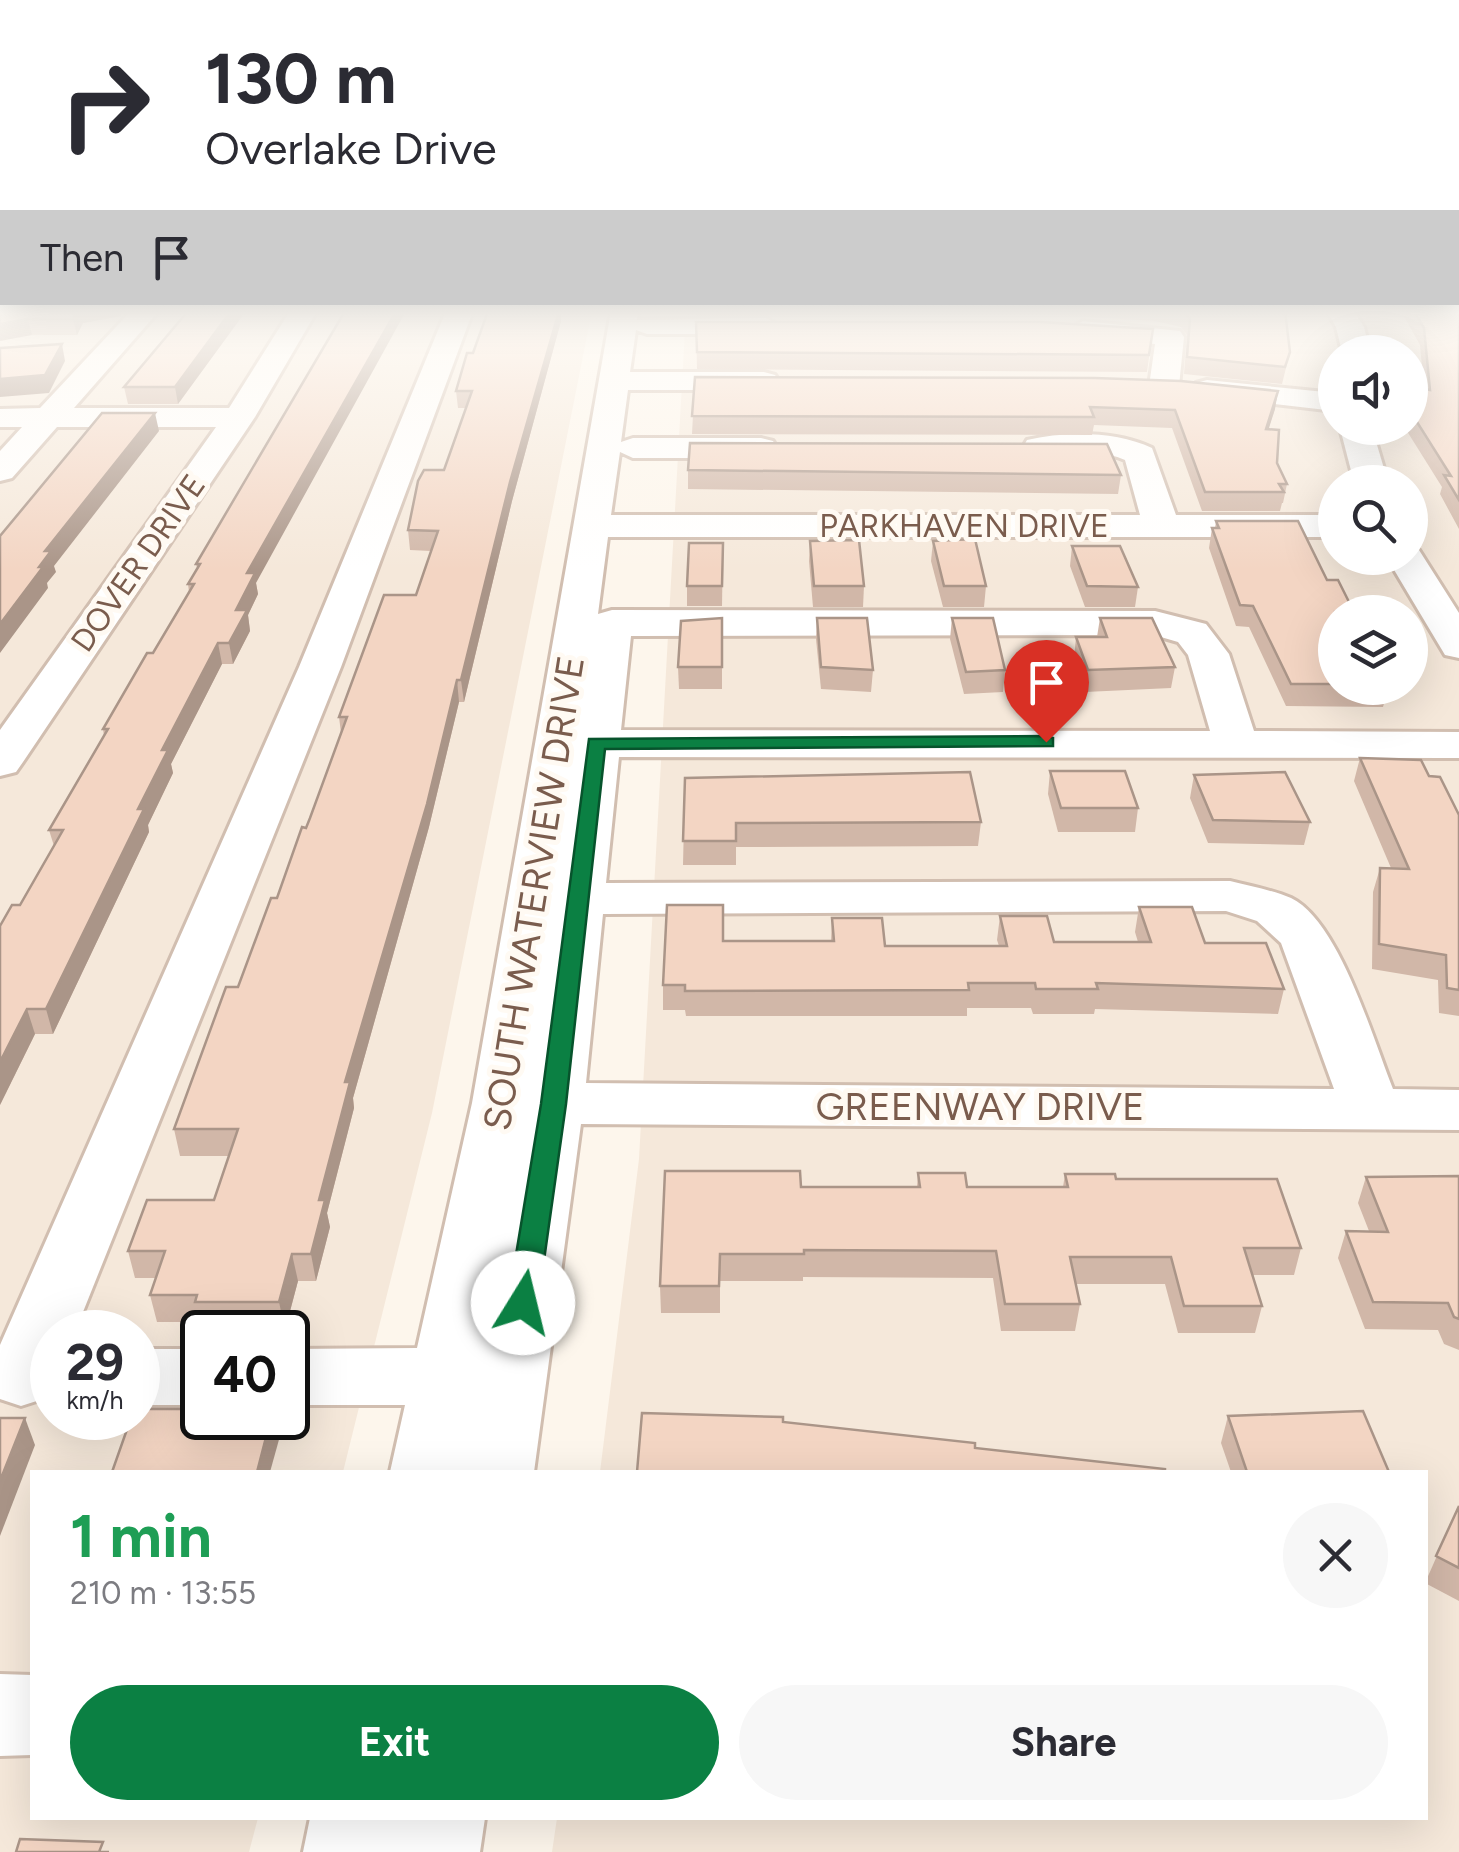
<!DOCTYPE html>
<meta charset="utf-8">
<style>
:root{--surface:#fff;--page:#f7f7f7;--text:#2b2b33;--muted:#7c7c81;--accent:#0b8043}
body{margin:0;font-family:Figtree,sans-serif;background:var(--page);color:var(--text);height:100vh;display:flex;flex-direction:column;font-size:38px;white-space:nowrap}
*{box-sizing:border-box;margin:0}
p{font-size:32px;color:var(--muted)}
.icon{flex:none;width:55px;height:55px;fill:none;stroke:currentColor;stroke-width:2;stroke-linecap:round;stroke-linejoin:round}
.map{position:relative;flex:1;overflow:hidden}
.details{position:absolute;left:30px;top:1470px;width:1398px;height:350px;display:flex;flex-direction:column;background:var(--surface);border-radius:0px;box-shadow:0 10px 40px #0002}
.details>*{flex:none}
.banner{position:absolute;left:0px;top:0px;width:1460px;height:305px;box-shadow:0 10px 40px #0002;background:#fff;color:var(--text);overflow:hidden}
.tools{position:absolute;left:1318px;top:335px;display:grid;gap:20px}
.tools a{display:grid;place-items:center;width:110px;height:110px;border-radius:50%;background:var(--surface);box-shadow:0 10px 40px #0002;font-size:50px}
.speed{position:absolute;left:30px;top:1310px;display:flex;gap:20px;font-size:50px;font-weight:700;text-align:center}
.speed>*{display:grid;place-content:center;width:130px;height:130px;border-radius:50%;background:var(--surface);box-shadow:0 10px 40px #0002;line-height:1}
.speed small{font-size:25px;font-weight:400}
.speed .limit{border:5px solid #111;border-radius:15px;background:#fff;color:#111}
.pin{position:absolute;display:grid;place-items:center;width:85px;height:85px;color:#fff;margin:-102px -42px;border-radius:50% 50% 50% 0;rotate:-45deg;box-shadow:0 0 10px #0007}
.pin .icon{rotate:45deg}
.me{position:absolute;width:110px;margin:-55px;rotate:9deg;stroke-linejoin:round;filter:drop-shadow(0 0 8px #0008)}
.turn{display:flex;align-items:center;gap:35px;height:210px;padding:0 40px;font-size:45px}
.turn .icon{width:130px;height:130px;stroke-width:2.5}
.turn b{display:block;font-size:70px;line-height:85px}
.then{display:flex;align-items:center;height:95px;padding:0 40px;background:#0003;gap:20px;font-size:38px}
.round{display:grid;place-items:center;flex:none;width:105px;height:105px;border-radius:52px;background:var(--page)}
.head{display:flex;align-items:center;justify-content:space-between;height:170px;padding:0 40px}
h1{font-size:60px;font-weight:700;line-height:75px;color:#1e9e55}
.action{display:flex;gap:20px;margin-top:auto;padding:20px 40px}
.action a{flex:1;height:115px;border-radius:60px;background:var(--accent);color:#fff;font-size:40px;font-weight:700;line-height:115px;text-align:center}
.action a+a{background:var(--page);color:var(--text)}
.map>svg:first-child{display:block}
.residential{fill:#f5e8da;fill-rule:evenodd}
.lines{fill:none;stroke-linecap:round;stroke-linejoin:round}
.minor-casing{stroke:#d1beb0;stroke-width:6}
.minor{fill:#fff;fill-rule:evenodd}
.wall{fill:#d1b7a8}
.shaded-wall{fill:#aa9588}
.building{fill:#f3d5c3;stroke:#aa9588;stroke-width:2.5}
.route{fill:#0b8043;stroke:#07532c;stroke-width:2.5}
.labels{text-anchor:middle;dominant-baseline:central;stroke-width:10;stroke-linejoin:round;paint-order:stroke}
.far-street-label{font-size:32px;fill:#7a5c4d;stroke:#fffaf3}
.street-label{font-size:38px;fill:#7a5c4d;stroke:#fffaf3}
</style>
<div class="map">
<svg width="1459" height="1852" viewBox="0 0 1459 1852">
<rect width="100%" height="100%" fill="#fdf6ec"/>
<!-- residential -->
<g class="residential">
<path d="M 0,311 L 592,311 L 432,1113 L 343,1472 L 32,1472 L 32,1818 L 258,1818 L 249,1852 L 0,1852 ZM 52,1332 L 138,1332 L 138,1418 L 52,1418 ZM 202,1332 L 288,1332 L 288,1418 L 202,1418 Z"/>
<path d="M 686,311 L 1459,311 L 1459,1852 L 552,1852 L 557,1818 L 1425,1818 L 1425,1472 L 600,1472 L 639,1159 ZM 1335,352 L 1410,352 L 1410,428 L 1335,428 ZM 1335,482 L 1410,482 L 1410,558 L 1335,558 ZM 1335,612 L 1410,612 L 1410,688 L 1335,688 Z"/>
</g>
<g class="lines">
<!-- minor casing -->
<g class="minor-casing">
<g id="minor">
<path d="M 131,311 L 159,311 L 74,408 L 229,408 L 290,311 L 317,311 L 255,417 L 23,762 L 16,772 L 0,776 L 0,730 L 216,427 L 57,427 L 12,478 L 0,481 L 0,451 L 22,427 L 0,427 L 0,409 L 40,408 Z"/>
<path d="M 446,311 L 473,311 L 341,667 L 75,1332 L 52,1332 L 52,1386 L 46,1398 L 21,1406 L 0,1399 L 0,1345 L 299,667 Z"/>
<path d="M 611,311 L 638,311 L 637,320 L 766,318 L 780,326 L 766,334 L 647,334 L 636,330 L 630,372 L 764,372 L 775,375 L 779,381 L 775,387 L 764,390 L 628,390 L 621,442 L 633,438 L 761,438 L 773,441 L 777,448 L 773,455 L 761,458 L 633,458 L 620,452 L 611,515 L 1140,515 L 1125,460 C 1095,446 1059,462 1027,454 L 1023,447 L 1027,440 C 1066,431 1116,431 1152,448 L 1176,515 L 1335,515 L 1335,537 L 608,537 L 598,614 L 612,610 L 1155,611 L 1206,624 L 1229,654 L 1254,731 L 1459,732 L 1459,758 L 619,757 L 606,883 L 1230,881 C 1250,886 1272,890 1291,898 C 1339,921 1373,1039 1393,1089 L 1459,1090 L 1459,1130 L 581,1124 L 534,1472 L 390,1472 L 405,1405 L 288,1405 L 288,1349 L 417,1348 L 472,1103 ZM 1154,635 L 1178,642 L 1188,655 L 1210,731 L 621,730 L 631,636 ZM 1226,911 L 1257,921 L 1281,943 L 1334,1089 L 586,1083 L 603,914 Z"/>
<path d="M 1327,311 L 1354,311 L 1364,327 L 1370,352 L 1342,352 L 1336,327 Z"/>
<path d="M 1083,321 L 1180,331 L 1184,337 L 1179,386 L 1175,392 L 1153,392 L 1149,386 L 1155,344 L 1073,335 L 1069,329 Z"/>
<path d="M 1207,380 L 1335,393 L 1335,411 L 1196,395 L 1192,389 L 1196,383 Z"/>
<path d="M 1340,428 L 1372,428 L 1388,482 L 1354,482 Z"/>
<path d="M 1410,548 L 1419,550 L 1459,613 L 1459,658 L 1445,655 L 1387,558 L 1410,558 Z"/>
<rect x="138" y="1349" width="64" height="56"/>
<path d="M 0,1674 L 32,1675 L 32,1755 L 0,1756 Z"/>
<path d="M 310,1818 L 485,1818 L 480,1852 L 303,1852 Z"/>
</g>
</g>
<!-- minor -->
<use href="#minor" class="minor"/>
</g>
<!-- wall -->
<g class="wall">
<path d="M 0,311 L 120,311 L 121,316 L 83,323 L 77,335 L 32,335 Z"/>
<path d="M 697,311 L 1285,311 L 1290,352 L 1282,384 L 1184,374 L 1187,335 L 1181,327 L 1155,321 L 1038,314 L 697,316 Z"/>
<path d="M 1401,311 L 1459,311 L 1459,529 L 1440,494 L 1442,487 L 1405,428 L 1410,428 L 1410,387 L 1424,389 L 1420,345 Z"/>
<path d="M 239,320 L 178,404 L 128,404 L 124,387 Z"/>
<path d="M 561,321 L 512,501 L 464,702 L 459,702 L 429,827 L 353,1098 L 354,1108 L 327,1213 L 330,1227 L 316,1281 L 298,1281 L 285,1330 L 202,1330 L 200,1322 L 157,1322 L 150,1295 L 156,1278 L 135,1278 L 128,1251 L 214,1200 L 229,1156 L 180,1156 L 174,1129 L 238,987 L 306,828 L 341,733 L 339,717 L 416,595 L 431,551 L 410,550 L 408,530 L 444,470 L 466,408 L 458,408 L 456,391 L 473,353 Z"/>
<path d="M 696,322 L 1153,329 L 1147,372 L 697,369 Z"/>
<path d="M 695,377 L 1275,409 L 1268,429 L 1277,463 L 1287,484 L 1283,503 L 1282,503 L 1280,511 L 1202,511 L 1172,428 L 1094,425 L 1092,435 L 692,434 Z"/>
<path d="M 688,470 L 1121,475 L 1118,494 L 688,489 Z"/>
<path d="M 1216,521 L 1335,612 L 1335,688 L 1388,688 L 1383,707 L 1286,706 L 1249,627 L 1236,626 L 1209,548 L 1212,528 L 1215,528 Z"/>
<path d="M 810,541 L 864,586 L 863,607 L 813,607 L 809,561 Z"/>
<path d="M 933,541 L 986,586 L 984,607 L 943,607 L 931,561 Z"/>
<path d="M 723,543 L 722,606 L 687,606 L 687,586 Z"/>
<path d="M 1072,546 L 1138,587 L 1135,607 L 1085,607 L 1070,566 Z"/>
<path d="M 196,564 L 256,583 L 258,594 L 248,615 L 250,631 L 233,664 L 222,664 L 171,764 L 173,773 L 148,825 L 149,832 L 53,1034 L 35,1034 L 0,1105 L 54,846 L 49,830 L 104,736 L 103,729 L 153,653 L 189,592 L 188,584 L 197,568 Z"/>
<path d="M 722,618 L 722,689 L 679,689 L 678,667 Z"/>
<path d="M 817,618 L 873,670 L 871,692 L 821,689 L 816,639 Z"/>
<path d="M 952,618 L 1005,670 L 1003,692 L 964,694 L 950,639 Z"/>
<path d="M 1100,618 L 1175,667 L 1171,688 L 1085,692 L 1074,659 L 1076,637 L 1097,637 Z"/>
<path d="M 1360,758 L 1429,776 L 1459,815 L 1459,1016 L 1439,1013 L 1438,980 L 1372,969 L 1373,892 L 1380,868 L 1391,868 L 1354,781 Z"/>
<path d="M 1050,771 L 1138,808 L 1135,832 L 1058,832 L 1048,794 Z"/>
<path d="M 1194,775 L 1310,822 L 1304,845 L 1208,843 L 1190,798 Z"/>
<path d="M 685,778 L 981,822 L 978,846 L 736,847 L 736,865 L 683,865 Z"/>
<path d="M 1139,907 L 1284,989 L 1278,1014 L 1095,1009 L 1094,1014 L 1033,1014 L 1031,1008 L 967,1008 L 967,1016 L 686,1016 L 685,1010 L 663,1010 L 663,985 L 831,941 L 832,918 L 885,946 L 999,946 L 997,940 L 1000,916 L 1054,942 L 1138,942 L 1135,932 Z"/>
<path d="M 918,1173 L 967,1187 L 1063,1187 L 1065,1174 L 1116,1179 L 1301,1248 L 1294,1275 L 1253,1275 L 1262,1306 L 1255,1333 L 1178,1333 L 1165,1284 L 1076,1284 L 1080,1304 L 1075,1331 L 1001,1331 L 993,1278 L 803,1277 L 803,1281 L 720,1281 L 720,1313 L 661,1313 L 660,1286 L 801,1187 L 917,1187 Z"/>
<path d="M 1459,1176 L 1459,1350 L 1444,1344 L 1438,1330 L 1365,1329 L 1338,1258 L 1346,1231 L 1369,1231 L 1358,1203 L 1366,1177 Z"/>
<path d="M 1228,1416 L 1389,1472 L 1231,1472 L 1221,1443 Z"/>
<path d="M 1459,1506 L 1459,1601 L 1425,1583 Z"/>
</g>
<!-- shaded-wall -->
<g class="shaded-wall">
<path d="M 77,311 L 120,311 L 121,316 L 83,323 L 77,335 L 73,319 Z"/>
<path d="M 231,311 L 246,311 L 178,404 L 175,387 Z"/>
<path d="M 396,311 L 406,311 L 256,583 L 258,594 L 248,615 L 250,631 L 233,664 L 229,643 L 236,610 L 247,573 Z"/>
<path d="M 559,311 L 561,311 L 561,321 L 512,501 L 464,702 L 461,680 L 510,482 Z"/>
<path d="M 28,319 L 32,335 L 0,341 L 0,324 Z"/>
<path d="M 62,344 L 65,361 L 49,393 L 0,397 L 0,379 Z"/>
<path d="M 1278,391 L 1275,409 L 1263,447 L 1266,429 Z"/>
<path d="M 155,413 L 159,431 L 54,566 L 56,572 L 47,583 L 48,588 L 0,653 L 0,624 L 39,567 L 45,551 Z"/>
<path d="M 218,643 L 222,664 L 171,764 L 173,773 L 148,825 L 149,832 L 53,1034 L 46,1009 L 138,809 L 162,750 Z"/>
<path d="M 457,680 L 459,702 L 429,827 L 353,1098 L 354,1108 L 327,1213 L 330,1227 L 316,1281 L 311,1254 L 319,1200 L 345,1082 Z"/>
<path d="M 27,1009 L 35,1034 L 0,1105 L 0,1062 Z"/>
<path d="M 292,1254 L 298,1281 L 285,1330 L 279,1302 Z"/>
<path d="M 25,1418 L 35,1445 L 0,1536 L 0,1481 Z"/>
<path d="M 271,1418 L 275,1418 L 280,1436 L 270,1472 L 257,1472 Z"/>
</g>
<!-- building -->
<g class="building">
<path d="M 0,311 L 77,311 L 73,319 L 28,319 L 0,324 Z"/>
<path d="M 188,311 L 231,311 L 175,387 L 124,387 Z"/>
<path d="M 345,311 L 396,311 L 247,573 L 255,573 L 236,610 L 247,610 L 229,643 L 218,643 L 162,750 L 168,750 L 138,809 L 144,809 L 46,1009 L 27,1009 L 0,1062 L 0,926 L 12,905 L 20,905 L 63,830 L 49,830 L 108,729 L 103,729 L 147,653 L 153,653 L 194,584 L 188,584 L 200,564 L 196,564 Z"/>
<path d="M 488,311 L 559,311 L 510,482 L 461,680 L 457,680 L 427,804 L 345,1082 L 350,1082 L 319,1200 L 325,1200 L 311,1254 L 292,1254 L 279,1302 L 195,1302 L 197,1295 L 150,1295 L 165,1251 L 128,1251 L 147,1200 L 214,1200 L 238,1129 L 174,1129 L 226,987 L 238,987 L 271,898 L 277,898 L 302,827 L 306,828 L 310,818 L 347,717 L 339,717 L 384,595 L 416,595 L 438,531 L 408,530 L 418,481 L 424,470 L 444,470 L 472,391 L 456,391 L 467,353 L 473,353 Z"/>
<path d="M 1183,311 L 1285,311 L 1290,352 L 1285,367 L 1187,357 L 1190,319 Z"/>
<path d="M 1414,311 L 1459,311 L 1459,500 L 1444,475 L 1451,476 L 1410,411 L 1410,387 L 1430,390 L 1424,328 Z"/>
<path d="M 696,322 L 1040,322 L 1153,329 L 1149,355 L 697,352 Z"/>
<path d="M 62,344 L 45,375 L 0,379 L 0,348 Z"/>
<path d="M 695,377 L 1095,378 L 1181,381 L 1278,391 L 1266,429 L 1279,430 L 1277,463 L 1287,484 L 1279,484 L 1284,492 L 1205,492 L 1175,410 L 1090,407 L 1094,417 L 692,416 Z"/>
<path d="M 102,413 L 155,413 L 45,551 L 51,551 L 39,567 L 43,567 L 0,624 L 0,536 Z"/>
<path d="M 690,443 L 1107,444 L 1121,475 L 688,470 Z"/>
<path d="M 1216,521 L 1298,521 L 1327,580 L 1338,580 L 1354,612 L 1335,612 L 1335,684 L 1291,684 L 1253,606 L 1240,605 L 1212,528 L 1219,528 Z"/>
<path d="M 975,539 L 986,586 L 944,586 L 933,541 Z"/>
<path d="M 859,540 L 864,586 L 814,586 L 810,541 Z"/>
<path d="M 689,543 L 723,543 L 722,586 L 687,586 Z"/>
<path d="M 1072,546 L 1120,546 L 1138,587 L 1087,586 Z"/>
<path d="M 722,618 L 722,667 L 678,667 L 681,621 Z"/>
<path d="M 817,618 L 867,618 L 873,670 L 821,667 Z"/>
<path d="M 952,618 L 993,618 L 1005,670 L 966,672 Z"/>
<path d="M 1100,618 L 1152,618 L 1175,667 L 1088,670 L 1076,637 L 1107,637 Z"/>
<path d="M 1360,758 L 1421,760 L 1429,776 L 1440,777 L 1459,815 L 1459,990 L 1447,988 L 1446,955 L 1379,944 L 1380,868 L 1409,869 Z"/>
<path d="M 1050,771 L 1125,771 L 1138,808 L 1061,808 Z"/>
<path d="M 970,772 L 981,822 L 736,823 L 736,841 L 683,841 L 685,778 Z"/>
<path d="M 1285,772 L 1310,822 L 1213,820 L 1194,775 Z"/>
<path d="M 667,905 L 723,905 L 723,941 L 834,941 L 832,918 L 882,918 L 885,946 L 1007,946 L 1000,916 L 1047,916 L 1054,942 L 1151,942 L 1139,907 L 1192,907 L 1205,943 L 1266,943 L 1284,989 L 1096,983 L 1098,989 L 1036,989 L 1035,983 L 968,983 L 969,990 L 685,991 L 685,985 L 663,985 Z"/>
<path d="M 665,1171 L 800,1171 L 801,1187 L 920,1187 L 918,1173 L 965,1173 L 967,1187 L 1068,1187 L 1065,1174 L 1115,1174 L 1116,1179 L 1277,1179 L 1301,1248 L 1244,1248 L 1262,1306 L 1184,1306 L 1171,1257 L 1070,1257 L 1080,1304 L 1005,1304 L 996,1251 L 804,1250 L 804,1254 L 720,1254 L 719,1286 L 660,1286 Z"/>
<path d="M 1459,1176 L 1459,1319 L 1454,1317 L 1448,1303 L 1373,1302 L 1346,1231 L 1388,1232 L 1366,1177 Z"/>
<path d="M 138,1409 L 202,1409 L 202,1418 L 271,1418 L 257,1472 L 112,1472 L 131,1418 L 138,1418 Z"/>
<path d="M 1363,1411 L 1389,1472 L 1247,1472 L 1228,1416 Z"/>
<path d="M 642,1413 L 783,1417 L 783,1422 L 975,1443 L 975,1448 L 1165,1469 L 1165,1472 L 637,1472 Z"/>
<path d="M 0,1418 L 25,1418 L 0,1481 Z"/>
<path d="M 1459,1506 L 1459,1568 L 1436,1556 Z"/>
<path d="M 20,1839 L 103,1842 L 99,1852 L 109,1852 L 16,1852 Z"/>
</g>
<!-- sky -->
<linearGradient id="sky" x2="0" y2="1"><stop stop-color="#97c7e8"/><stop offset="0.55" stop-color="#fefbf6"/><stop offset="1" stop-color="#fefbf6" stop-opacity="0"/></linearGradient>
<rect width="1459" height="570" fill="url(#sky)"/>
<!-- route -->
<path class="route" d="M 1046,736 L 1053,738 L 1053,746 L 605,749 L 566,1104 L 538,1303 L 534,1311 L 523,1314 L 513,1311 L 508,1303 L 541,1104 L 589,739 Z"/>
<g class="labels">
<!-- far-street labels -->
<g class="far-street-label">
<text x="964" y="526">PARKHAVEN DRIVE</text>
<text transform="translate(138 563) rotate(-55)">DOVER DRIVE</text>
</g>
<!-- street labels -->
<g class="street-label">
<text transform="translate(534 893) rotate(-81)">SOUTH WATERVIEW DRIVE</text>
<text x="980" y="1107">GREENWAY DRIVE</text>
</g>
</g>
</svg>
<div class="tools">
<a><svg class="icon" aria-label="sound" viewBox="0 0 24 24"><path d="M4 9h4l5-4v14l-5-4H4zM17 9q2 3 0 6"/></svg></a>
<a><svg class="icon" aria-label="search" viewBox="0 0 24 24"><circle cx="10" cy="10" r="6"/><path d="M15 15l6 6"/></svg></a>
<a><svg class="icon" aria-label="layers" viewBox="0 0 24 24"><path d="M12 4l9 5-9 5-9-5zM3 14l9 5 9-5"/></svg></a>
</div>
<div class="speed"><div>29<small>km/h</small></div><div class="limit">40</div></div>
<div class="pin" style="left:1046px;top:742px;background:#d93025"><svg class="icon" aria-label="arrive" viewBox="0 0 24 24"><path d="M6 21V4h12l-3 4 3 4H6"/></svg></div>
<svg class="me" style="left:523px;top:1303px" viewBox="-20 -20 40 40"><circle r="19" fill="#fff"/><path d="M0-13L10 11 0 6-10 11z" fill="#0b8043"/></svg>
<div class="banner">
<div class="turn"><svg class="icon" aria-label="right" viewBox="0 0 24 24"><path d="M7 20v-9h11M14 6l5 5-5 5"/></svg><div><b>130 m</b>Overlake Drive</div></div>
<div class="then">Then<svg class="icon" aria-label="arrive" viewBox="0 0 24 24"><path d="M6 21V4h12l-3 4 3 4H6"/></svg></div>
</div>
<section class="details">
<div class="head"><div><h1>1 min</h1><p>210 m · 13:55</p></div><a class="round"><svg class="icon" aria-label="close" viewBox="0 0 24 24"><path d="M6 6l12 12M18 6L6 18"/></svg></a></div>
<div class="action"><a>Exit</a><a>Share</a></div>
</section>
</div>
